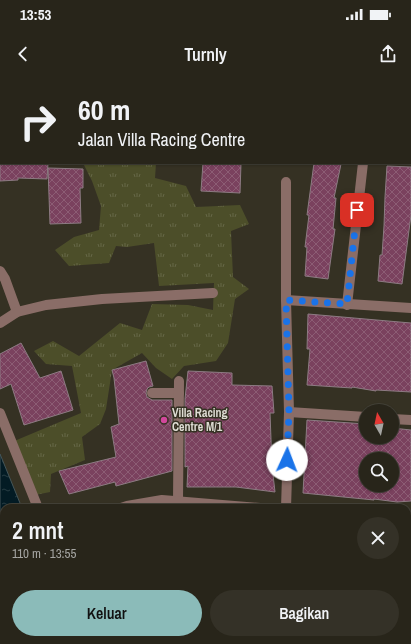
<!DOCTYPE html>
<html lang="id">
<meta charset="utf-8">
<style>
:root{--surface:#28251a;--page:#343127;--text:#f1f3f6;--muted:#a5a5a2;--line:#444239;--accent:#8bbbb9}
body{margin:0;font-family:"Archivo Narrow",sans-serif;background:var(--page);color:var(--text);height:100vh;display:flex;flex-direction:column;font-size:15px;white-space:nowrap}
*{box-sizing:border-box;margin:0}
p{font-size:13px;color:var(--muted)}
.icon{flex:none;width:22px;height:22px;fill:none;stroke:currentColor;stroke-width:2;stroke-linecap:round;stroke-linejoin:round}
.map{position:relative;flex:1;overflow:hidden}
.panel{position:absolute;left:0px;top:424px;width:411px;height:140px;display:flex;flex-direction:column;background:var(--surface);border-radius:12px 12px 0 0;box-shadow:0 1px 3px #0004,0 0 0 1px var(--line)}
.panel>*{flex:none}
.hud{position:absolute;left:0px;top:0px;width:411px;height:84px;box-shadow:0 1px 3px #0004,0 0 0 1px var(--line);background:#28251a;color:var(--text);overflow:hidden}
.needle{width:26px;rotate:351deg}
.buttons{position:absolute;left:359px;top:324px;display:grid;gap:8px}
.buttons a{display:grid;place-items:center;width:40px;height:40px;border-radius:50%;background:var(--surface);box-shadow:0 1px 3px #0004,0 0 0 1px var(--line);font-size:20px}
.pin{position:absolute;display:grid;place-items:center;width:34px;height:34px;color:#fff;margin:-17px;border-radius:8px;box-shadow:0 2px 6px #0006}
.me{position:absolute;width:44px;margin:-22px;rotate:2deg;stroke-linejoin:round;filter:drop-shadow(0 0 3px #0008)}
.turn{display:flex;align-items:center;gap:14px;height:84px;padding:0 12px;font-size:18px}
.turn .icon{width:52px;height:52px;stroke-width:2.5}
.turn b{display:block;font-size:28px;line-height:34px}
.round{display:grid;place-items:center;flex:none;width:42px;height:42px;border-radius:21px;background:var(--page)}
.summary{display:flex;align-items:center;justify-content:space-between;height:68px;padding:0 12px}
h1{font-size:24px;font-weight:600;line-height:30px}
.button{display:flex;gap:8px;margin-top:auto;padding:8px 12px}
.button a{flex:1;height:46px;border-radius:24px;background:var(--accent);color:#111;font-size:16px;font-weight:600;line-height:46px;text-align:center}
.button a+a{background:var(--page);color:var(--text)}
.status{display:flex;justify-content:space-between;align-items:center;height:28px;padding:0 20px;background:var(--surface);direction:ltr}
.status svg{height:11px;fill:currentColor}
header{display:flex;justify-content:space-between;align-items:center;height:52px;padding:0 12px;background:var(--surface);font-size:18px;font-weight:600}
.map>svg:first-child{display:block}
.grass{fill:url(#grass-tufts)}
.water{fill:url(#water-ripples);stroke:#455558}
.building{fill:url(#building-cross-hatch);stroke:#8d7b83;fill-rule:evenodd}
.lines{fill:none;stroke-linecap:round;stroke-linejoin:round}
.minor{stroke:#8a6d67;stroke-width:10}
.route{stroke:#1a73e8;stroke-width:7;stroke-dasharray:0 12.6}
.hotel-dot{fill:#d1479c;stroke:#353123;stroke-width:1.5}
.labels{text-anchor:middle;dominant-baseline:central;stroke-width:3;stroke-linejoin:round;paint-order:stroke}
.poi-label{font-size:12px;font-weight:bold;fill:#dedcd3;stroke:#353123;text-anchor:start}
</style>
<div class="status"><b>13:53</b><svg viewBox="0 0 49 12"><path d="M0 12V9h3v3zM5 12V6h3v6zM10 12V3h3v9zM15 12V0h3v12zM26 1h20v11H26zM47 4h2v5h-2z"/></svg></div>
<header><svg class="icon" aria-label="back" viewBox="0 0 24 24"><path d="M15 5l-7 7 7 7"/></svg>Turnly<svg class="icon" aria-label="share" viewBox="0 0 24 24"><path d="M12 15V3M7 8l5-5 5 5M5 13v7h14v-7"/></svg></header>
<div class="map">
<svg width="411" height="564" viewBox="0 0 411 564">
<defs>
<pattern id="grass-tufts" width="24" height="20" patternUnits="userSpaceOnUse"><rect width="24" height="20" fill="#4c4e29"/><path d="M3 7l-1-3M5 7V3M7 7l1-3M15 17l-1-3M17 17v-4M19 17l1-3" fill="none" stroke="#656747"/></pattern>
<pattern id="water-ripples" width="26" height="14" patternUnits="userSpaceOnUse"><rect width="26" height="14" fill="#031b24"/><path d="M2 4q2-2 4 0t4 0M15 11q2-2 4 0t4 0" fill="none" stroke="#273c43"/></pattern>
<pattern id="building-cross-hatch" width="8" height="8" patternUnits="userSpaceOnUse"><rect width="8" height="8" fill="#7a415e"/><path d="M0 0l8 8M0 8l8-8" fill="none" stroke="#8c5c74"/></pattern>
</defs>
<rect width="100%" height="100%" fill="#353123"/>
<!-- grass -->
<g class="grass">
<path d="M 0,0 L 411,0 L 411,38 L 410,1 L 1,1 L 0,41 Z"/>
<path d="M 83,83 L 156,83 L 155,98 L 186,106 L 196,127 L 240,125 L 249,144 L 231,151 L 233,197 L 249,209 L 235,219 L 228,263 L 216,281 L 184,286 L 172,299 L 156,288 L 142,273 L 112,290 L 106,329 L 100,344 L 82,357 L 85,380 L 51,394 L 50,412 L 35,415 L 12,362 L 81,333 L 72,286 L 46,284 L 34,271 L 53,261 L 79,276 L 120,243 L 142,250 L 152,224 L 188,225 L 213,230 L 214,203 L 159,206 L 154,163 L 127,167 L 116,166 L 109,183 L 69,186 L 55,170 L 74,157 L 99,150 L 101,126 L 92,101 Z"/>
<path d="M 86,560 L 105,560 L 125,562 L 125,564 L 85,564 Z"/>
</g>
<!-- water -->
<path class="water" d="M 0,374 L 22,428 L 4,428 L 4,560 L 58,560 L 58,564 L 0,564 Z"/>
<!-- building -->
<g class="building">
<path d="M 0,83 L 48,83 L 47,99 L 18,98 L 18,100 L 0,101 Z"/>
<path d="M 203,83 L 241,83 L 240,113 L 201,111 Z"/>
<path d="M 314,83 L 341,84 L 334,118 L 336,118 L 333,149 L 335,149 L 328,199 L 305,196 L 307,167 L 305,167 L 309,135 L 307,135 Z"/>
<path d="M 387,86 L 411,87 L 411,135 L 402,204 L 378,201 L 380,175 L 382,175 L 384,146 L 385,117 Z"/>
<path d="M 48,88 L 83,89 L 83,108 L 80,108 L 81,143 L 50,144 Z"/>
<path d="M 308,234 L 411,243 L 411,312 L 376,310 L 376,311 L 352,307 L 352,308 L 307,305 L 310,269 L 307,269 Z"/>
<path d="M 21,263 L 40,298 L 61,291 L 73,330 L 24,345 L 11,304 L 0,309 L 0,274 Z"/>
<path d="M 146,281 L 153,306 L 149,307 L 147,309 L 146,313 L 147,317 L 152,320 L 172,320 L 172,391 L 116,406 L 115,402 L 69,414 L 59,391 L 116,377 L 111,347 L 119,344 L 114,298 L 112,290 Z"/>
<path d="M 188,291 L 232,293 L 232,305 L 272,306 L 274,333 L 270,333 L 272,386 L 275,412 L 236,407 L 187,407 L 188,386 L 185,387 L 185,319 Z"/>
<path d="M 307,340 L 366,344 L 366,357 L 392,357 L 392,348 L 411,350 L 411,421 L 397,422 L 374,419 L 374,420 L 303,413 ZM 366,379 L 392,379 L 392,405 L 366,405 Z"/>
</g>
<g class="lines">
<!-- minor -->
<g class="minor">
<path d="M 0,191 L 5,199 L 17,232"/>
<path d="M 286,220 L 411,228"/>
<path d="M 347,225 L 363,83"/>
<path d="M 0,243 L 17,232 L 46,225 L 102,219 L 213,213"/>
<path d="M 152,313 L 179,313"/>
<path d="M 289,332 L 366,337"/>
<path d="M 0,333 L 38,428"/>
<path d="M 392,339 L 411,340"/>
<path d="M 178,421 L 179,301"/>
<path d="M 121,428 L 127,426 L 162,420 L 260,428"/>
<path d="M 286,428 L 289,332 L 286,220 L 286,102"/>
<path d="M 407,440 L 411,440"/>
<path d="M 407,556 L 411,556"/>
<path d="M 70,560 L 71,564"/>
<path d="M 78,564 L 81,560"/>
</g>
</g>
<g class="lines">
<!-- route -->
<path class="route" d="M 287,380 L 289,332 L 286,220 L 347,224 L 357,130"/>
</g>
<!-- markers -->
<circle class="hotel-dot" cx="164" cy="340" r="4"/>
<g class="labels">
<!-- poi labels -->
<g class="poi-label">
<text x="172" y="333">Villa Racing<tspan x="172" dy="14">Centre M/1</tspan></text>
</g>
</g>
</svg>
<div class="buttons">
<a><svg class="needle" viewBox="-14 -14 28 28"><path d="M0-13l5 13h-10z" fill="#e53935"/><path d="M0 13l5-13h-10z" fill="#a5a5a2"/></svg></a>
<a><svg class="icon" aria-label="search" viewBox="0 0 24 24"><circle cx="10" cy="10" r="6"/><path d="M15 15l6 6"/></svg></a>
</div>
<div class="pin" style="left:357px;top:130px;background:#d93025"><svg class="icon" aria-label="arrive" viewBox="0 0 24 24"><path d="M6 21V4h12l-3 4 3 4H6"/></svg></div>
<svg class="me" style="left:287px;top:380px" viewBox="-20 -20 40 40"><circle r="19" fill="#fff"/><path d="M0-13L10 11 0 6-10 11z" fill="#1a73e8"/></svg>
<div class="hud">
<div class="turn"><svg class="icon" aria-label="right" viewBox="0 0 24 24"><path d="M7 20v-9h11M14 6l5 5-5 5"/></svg><div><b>60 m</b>Jalan Villa Racing Centre</div></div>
</div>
<section class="panel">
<div class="summary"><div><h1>2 mnt</h1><p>110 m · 13:55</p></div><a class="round"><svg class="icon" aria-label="close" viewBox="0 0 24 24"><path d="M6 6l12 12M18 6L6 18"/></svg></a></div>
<div class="button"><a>Keluar</a><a>Bagikan</a></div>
</section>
</div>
